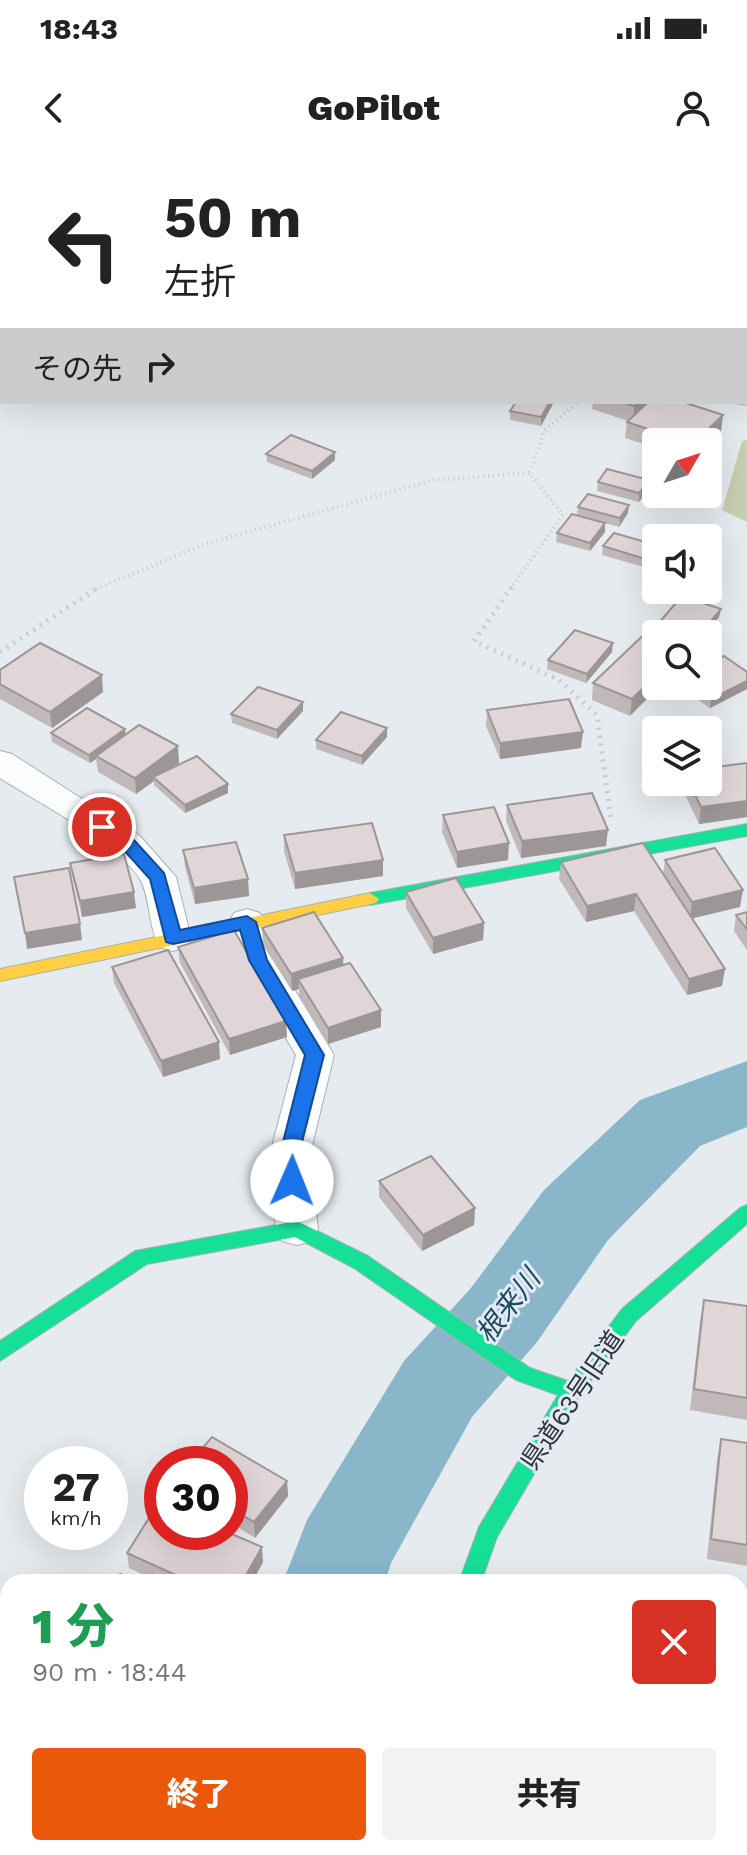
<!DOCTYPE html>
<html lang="ja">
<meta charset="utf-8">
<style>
:root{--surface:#fff;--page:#f2f2f2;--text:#222;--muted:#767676;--accent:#ea580c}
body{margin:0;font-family:"Work Sans","Noto Sans JP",sans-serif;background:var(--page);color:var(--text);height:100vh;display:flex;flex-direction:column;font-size:30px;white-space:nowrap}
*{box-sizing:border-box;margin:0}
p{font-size:26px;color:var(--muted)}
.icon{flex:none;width:44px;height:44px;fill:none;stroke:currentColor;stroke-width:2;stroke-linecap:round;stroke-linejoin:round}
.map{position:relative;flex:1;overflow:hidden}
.sheet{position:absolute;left:0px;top:1414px;width:748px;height:282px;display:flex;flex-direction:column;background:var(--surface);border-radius:24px 24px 0 0;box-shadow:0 8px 32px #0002}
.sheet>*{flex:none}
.banner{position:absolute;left:0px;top:0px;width:748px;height:244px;box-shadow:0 8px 32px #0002;background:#fff;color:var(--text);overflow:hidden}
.needle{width:52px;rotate:51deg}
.buttons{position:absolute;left:642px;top:268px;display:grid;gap:16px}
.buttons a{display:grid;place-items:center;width:80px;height:80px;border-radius:8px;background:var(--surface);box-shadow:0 8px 32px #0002;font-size:40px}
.speed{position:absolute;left:24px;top:1286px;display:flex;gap:16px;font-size:40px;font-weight:700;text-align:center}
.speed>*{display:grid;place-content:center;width:104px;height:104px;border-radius:50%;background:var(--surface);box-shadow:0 8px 32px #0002;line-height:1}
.speed small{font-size:20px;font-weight:400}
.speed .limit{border:12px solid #d22;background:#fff;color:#111}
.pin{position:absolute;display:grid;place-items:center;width:68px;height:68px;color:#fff;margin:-34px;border:4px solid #fff;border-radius:50%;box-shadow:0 2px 8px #0007}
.me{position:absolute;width:88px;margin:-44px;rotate:1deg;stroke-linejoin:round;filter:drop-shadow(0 0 6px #0008)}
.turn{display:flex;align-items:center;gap:28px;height:168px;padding:0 32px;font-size:36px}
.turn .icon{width:104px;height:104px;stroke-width:2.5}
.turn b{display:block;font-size:56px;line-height:68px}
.then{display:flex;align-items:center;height:76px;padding:0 32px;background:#0003;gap:16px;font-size:30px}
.round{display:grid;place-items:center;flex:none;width:84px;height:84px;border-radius:8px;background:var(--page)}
.headline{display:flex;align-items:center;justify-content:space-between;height:136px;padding:0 32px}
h1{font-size:48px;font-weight:800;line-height:60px;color:#1e9e55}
.cta{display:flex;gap:16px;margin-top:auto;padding:16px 32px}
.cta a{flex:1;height:92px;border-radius:8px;background:var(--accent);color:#fff;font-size:32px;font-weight:800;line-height:92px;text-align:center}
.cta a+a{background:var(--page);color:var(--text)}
.status{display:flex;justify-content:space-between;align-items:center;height:56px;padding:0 40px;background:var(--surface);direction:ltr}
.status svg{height:22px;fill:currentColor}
header{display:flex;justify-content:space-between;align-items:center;height:104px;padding:0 32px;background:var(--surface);font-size:36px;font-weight:800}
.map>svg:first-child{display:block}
.green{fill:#d1d7c2}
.forest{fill:#c8ceb3}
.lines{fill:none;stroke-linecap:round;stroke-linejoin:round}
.river{fill:#8ab6c9;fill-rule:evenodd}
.street-casing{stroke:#acb0b4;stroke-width:2}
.fast-casing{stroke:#acb0b4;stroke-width:2}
.slow-casing{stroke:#acb0b4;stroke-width:2}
.jam-casing{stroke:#acb0b4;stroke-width:2}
.path-far1{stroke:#cacbcd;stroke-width:4;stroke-dasharray:1 4;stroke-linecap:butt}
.path{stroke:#cacbcd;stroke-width:5;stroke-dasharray:2 6;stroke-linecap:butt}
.street{fill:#fbfcfd;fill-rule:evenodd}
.fast{fill:#16e098;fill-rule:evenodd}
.slow{fill:#ffcf43;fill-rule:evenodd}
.jam{fill:#f24e42;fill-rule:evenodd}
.wall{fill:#c1b8b9}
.shaded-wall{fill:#9d9696}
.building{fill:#e0d6d7;stroke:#9d9696;stroke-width:2}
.route{fill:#1a73e8;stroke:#114b97;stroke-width:2}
.labels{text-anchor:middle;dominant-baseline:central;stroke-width:6;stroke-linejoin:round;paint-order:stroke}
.street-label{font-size:26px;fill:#313437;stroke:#e3eaf3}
.water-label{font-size:28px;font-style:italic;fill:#174b5d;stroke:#e3eaf3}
</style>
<div class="status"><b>18:43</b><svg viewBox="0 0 49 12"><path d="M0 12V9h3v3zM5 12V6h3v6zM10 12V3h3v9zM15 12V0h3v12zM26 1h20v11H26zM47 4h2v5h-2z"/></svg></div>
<header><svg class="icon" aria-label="back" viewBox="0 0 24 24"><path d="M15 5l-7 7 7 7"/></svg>GoPilot<svg class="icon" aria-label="person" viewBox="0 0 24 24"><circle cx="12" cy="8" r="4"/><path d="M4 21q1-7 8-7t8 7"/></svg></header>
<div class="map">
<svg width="747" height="1695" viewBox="0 0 747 1695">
<rect width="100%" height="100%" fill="#e6ebf0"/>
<!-- green -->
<path class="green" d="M 435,1688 L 640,1688 L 640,1695 L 433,1695 Z"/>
<!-- forest -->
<g class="forest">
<path d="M 355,0 L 652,0 L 353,2 Z"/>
<path d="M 747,280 L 747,362 L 722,350 L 742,281 Z"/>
</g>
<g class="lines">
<!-- river -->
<g class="river">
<path d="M 747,901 L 747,967 L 700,986 L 608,1080 L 537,1182 L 472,1257 L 391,1403 L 385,1422 L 283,1422 L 307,1360 L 404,1201 L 471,1128 L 544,1030 L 640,940 Z"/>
<path d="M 199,1688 L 311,1688 L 308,1695 L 196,1695 Z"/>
</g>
<!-- street casing -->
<g class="street-casing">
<g id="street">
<path d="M 127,0 L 155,0 L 156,2 L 128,2 Z"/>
<path d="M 747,229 L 747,245 L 736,243 L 746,242 Z"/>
<path d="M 0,591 L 12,594 L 140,676 L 176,717 L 191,778 L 186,787 L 173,791 L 160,787 C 148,767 151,741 141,721 C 124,687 34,640 0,618 Z"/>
<path d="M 247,749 L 260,753 L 276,799 L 334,895 L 309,998 L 318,1069 L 312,1081 L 297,1085 L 282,1081 L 276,1069 L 269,998 L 296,895 L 239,800 L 229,762 L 234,753 Z"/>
</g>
</g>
<!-- fast casing -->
<g class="fast-casing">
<g id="fast">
<path d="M 747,664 L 747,676 L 370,745 L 361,739 L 370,733 Z"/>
<path d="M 747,1045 L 747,1064 L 636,1161 L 579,1237 L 497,1377 L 481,1422 L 459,1422 L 479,1367 L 558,1235 L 516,1220 L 354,1108 L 295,1077 L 147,1104 L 0,1201 L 0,1181 L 135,1091 L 297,1061 L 368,1096 L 530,1208 L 568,1221 L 622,1149 L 740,1048 Z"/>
<path d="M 362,1688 L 386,1688 L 383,1695 L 359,1695 Z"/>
</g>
</g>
<!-- slow casing -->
<g class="slow-casing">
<path id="slow" d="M 370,733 L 379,739 L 376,743 L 0,821 L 0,809 Z"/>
</g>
<!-- jam casing -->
<g class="jam-casing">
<path id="jam" d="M 2,145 L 2,153 L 0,154 L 0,146 Z"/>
</g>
<!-- path-far1 -->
<g class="path-far1">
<path d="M 399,2 L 402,0"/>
<path d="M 96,429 L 205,384 L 434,320 L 530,313"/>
<path d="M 510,429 L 563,355 L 530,313 L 544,271 L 578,242"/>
</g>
<!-- path -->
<g class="path">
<path d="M 512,427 L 474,481 L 559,520 L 597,555 L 611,660"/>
<path d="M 0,492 L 99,427"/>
</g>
<!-- street -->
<use href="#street" class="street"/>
<!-- fast -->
<use href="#fast" class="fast"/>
<!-- slow -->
<use href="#slow" class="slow"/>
<!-- jam -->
<use href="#jam" class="jam"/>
</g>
<!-- wall -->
<g class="wall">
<path d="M 183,0 L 281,0 L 281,2 L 190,2 Z"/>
<path d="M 516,242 L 554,242 L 541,266 L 510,260 L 510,251 Z"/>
<path d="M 593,242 L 683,242 L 723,255 L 721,271 L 708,284 L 708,282 L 656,282 L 656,288 L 625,278 L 627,262 L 628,261 L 592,249 Z"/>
<path d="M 266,294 L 335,300 L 312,319 L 267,302 Z"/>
<path d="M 649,320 L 648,329 L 639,342 L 597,331 L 598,322 Z"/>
<path d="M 578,347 L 628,353 L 619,367 L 594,360 L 605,363 L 605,372 L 590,391 L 556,382 L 557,373 L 577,355 Z"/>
<path d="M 603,386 L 655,394 L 644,407 L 602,395 Z"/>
<path d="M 721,449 L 719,457 L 706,474 L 656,474 L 630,556 L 592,540 L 593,523 L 656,470 L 657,465 Z"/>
<path d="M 612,492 L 586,523 L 547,509 L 548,500 Z"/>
<path d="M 0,510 L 103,532 L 52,568 L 0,539 Z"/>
<path d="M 747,512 L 747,529 L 710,548 L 679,527 L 708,526 Z"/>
<path d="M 487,550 L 581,588 L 500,599 L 486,566 Z"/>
<path d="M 303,551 L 277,579 L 232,563 L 231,554 Z"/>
<path d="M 125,569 L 125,575 L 179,603 L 173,607 L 228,624 L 228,633 L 185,653 L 154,625 L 154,621 L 136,634 L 98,612 L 96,599 L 90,603 L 52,582 L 51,573 Z"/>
<path d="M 387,577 L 362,605 L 316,589 L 316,580 Z"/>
<path d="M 747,603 L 747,657 L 699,664 L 682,628 L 683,622 L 708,622 Z"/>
<path d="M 507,645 L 606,686 L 521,698 L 506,661 Z"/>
<path d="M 443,655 L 508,700 L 457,708 L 442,672 Z"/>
<path d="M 284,675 L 383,700 L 383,716 L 295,729 L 284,691 Z"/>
<path d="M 183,690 L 248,719 L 249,736 L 195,744 L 185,707 Z"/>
<path d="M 665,700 L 740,747 L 692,758 L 722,826 L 687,835 L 634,751 L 586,762 L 559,719 L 561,702 L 663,714 Z"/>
<path d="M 70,703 L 136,748 L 82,757 L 73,719 Z"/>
<path d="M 406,732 L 484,763 L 483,780 L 433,794 L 406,748 Z"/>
<path d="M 747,752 L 747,790 L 734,771 L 736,755 Z"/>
<path d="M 262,768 L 343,798 L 343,805 L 381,850 L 381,867 L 328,884 L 299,836 L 299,829 L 292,831 L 263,785 Z"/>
<path d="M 178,787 L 286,861 L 287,877 L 230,895 L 180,803 Z"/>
<path d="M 112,807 L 220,899 L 163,917 L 114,823 Z"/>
<path d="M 379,1021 L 475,1048 L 474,1065 L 422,1091 L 379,1037 Z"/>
<path d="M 704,1140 L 747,1146 L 747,1260 L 690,1250 L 700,1161 Z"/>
<path d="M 721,1279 L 747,1283 L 747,1406 L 707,1399 L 717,1300 Z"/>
<path d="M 230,1304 L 287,1321 L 288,1336 L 255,1378 L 230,1362 Z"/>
<path d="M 127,1393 L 263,1402 L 252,1422 L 159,1422 L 129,1408 Z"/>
<path d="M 0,1660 L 158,1688 L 155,1695 L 0,1695 Z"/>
</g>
<!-- shaded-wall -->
<g class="shaded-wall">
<path d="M 550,242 L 554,242 L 541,266 L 541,257 Z"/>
<path d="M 639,242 L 653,242 L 633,262 L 634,246 Z"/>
<path d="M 723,255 L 721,271 L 708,284 L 708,282 L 695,282 Z"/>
<path d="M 335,292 L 335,300 L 312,319 L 312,311 Z"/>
<path d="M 649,320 L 648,329 L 639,342 L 639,333 Z"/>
<path d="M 629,345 L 628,353 L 619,367 L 620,358 Z"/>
<path d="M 605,363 L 605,372 L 590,391 L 590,383 Z"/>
<path d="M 656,385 L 655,394 L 644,407 L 645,399 Z"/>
<path d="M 721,449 L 719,457 L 706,474 L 700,474 Z"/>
<path d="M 613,483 L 612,492 L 586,523 L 587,514 Z"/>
<path d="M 102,515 L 103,532 L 52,568 L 50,552 Z"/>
<path d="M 656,515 L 656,526 L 660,526 L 630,556 L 632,539 Z"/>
<path d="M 747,521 L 747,529 L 710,548 L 711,539 Z"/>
<path d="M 303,542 L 303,551 L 277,579 L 277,570 Z"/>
<path d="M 387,568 L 387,577 L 362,605 L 362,596 Z"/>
<path d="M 125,569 L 126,578 L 96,596 L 96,599 L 90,603 L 89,595 Z"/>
<path d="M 583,572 L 581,588 L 500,599 L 500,583 Z"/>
<path d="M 178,586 L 179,603 L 157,619 L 153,617 L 154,621 L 136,634 L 135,618 Z"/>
<path d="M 228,624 L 228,633 L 185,653 L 185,645 Z"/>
<path d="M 747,641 L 747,657 L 699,664 L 701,647 Z"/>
<path d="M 608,670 L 606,686 L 521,698 L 522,681 Z"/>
<path d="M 509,683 L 508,700 L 457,708 L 457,692 Z"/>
<path d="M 383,700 L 383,716 L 295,729 L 295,713 Z"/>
<path d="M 248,719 L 249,736 L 195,744 L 194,728 Z"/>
<path d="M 743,730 L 740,747 L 690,759 L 692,742 Z"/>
<path d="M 134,732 L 136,748 L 82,757 L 80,741 Z"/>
<path d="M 636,734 L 634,751 L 586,762 L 587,746 Z"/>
<path d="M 484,763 L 483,780 L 433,794 L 433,778 Z"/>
<path d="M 80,764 L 82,780 L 27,789 L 25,773 Z"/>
<path d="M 343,798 L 344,814 L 298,819 L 299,829 L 292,831 L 291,814 Z"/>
<path d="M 725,809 L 722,826 L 687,835 L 689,819 Z"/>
<path d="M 381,850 L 381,867 L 328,884 L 328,868 Z"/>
<path d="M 286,861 L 287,877 L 230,895 L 229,879 Z"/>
<path d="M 219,882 L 220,899 L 163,917 L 161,901 Z"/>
<path d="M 475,1048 L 474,1065 L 422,1091 L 423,1075 Z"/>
<path d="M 287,1321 L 288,1336 L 255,1378 L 254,1362 Z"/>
<path d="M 262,1387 L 263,1402 L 252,1422 L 242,1422 Z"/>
<path d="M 149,1688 L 158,1688 L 155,1695 L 146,1695 Z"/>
</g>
<!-- building -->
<g class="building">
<path d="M 236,0 L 276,0 L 272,2 L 241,2 Z"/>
<path d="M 516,242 L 550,242 L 541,257 L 510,251 Z"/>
<path d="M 620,242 L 639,242 L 634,246 Z"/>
<path d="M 648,242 L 683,242 L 723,255 L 695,282 L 687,282 L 627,262 Z"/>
<path d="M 291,275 L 335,292 L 312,311 L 266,294 Z"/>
<path d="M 607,309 L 649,320 L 639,333 L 598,322 Z"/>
<path d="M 588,334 L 629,345 L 620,358 L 578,347 Z"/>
<path d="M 572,354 L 605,363 L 590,383 L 557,373 Z"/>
<path d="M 614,373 L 656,385 L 645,399 L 603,386 Z"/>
<path d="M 682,436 L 721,449 L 700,474 L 683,474 L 657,465 Z"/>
<path d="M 651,468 L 665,474 L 656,474 L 656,515 L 632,539 L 593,523 Z"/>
<path d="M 575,470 L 613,483 L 587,514 L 548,500 Z"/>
<path d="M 40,483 L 102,515 L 50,552 L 0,524 L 0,510 Z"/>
<path d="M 724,496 L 747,512 L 747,521 L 711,539 L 692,526 L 708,526 L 708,504 Z"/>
<path d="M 258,527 L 303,542 L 277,570 L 231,554 Z"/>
<path d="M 569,539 L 583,572 L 500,583 L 487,550 Z"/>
<path d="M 87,548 L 125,569 L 89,595 L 51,573 Z"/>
<path d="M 341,552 L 387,568 L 362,596 L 316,580 Z"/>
<path d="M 139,565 L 178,586 L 135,618 L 96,596 Z"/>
<path d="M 197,596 L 228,624 L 185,645 L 153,617 Z"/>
<path d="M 747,603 L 747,641 L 701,647 L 689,622 L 708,622 L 708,608 Z"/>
<path d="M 592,633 L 608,670 L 522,681 L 507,645 Z"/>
<path d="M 494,647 L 509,683 L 457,692 L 443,655 Z"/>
<path d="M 372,663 L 383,700 L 295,713 L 284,675 Z"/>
<path d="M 236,682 L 248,719 L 194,728 L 183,690 Z"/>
<path d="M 643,683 L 725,809 L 689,819 L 636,734 L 587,746 L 561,702 Z"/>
<path d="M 715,688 L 743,730 L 692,742 L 665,700 Z"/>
<path d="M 124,694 L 134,732 L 80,741 L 70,703 Z"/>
<path d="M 69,708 L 80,764 L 25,773 L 14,717 Z"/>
<path d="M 456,718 L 484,763 L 433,778 L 406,732 Z"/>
<path d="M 314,752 L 343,798 L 291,814 L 262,768 Z"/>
<path d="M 747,752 L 747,769 L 736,755 Z"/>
<path d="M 234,770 L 286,861 L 229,879 L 178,787 Z"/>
<path d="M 168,790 L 219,882 L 161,901 L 112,807 Z"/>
<path d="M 350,803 L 381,850 L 328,868 L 298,819 Z"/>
<path d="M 431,996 L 475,1048 L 423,1075 L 379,1021 Z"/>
<path d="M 704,1140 L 747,1146 L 747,1238 L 694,1229 Z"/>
<path d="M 212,1277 L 287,1321 L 254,1362 L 230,1348 L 230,1304 L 189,1304 Z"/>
<path d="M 721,1279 L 747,1283 L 747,1385 L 711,1379 Z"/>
<path d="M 159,1342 L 162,1344 L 162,1372 L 227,1372 L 262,1387 L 242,1422 L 191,1422 L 127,1393 Z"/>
<path d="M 120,1414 L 141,1422 L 115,1422 Z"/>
<path d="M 747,1614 L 747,1695 L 687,1695 L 692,1688 L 740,1688 L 740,1624 Z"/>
<path d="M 8,1645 L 8,1688 L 149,1688 L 146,1695 L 22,1695 L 0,1686 L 0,1660 Z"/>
</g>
<!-- route -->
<path class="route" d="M 102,662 L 134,680 L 164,713 L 180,770 L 247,756 L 256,762 L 267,800 L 324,895 L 298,998 L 301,1021 L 299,1027 L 285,1027 L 279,998 L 305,895 L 249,800 L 240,770 L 173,784 L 166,782 L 150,719 L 122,688 L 96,671 L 94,667 Z"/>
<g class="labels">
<!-- street labels -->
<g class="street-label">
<text transform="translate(572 1240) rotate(-56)">県道63号旧道</text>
</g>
<!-- water labels -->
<g class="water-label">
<text transform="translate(508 1146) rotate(-52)">根来川</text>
</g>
</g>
</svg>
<div class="buttons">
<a><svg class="needle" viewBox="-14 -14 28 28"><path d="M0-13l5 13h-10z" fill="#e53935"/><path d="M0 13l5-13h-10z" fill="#767676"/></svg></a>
<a><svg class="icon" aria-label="sound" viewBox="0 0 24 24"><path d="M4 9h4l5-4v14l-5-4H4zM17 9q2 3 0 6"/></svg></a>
<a><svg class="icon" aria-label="search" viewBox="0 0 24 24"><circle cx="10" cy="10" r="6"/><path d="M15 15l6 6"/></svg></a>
<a><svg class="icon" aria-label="layers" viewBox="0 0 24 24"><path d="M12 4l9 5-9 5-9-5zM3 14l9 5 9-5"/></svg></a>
</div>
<div class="speed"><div>27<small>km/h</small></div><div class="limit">30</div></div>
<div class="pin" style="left:102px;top:667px;background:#d93025"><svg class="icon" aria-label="arrive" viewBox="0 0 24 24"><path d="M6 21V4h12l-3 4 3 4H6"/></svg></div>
<svg class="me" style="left:292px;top:1021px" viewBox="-20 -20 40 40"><circle r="19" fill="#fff"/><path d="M0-13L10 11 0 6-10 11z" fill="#1a73e8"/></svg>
<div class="banner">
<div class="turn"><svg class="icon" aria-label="left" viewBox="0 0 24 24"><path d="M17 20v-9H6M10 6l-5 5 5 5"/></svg><div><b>50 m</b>左折</div></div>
<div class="then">その先<svg class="icon" aria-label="right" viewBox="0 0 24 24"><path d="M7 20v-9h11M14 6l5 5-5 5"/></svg></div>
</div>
<section class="sheet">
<div class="headline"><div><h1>1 分</h1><p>90 m · 18:44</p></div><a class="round" style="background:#d93025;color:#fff"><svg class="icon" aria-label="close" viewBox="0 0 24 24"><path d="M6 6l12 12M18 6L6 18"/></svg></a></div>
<div class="cta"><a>終了</a><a>共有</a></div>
</section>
</div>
